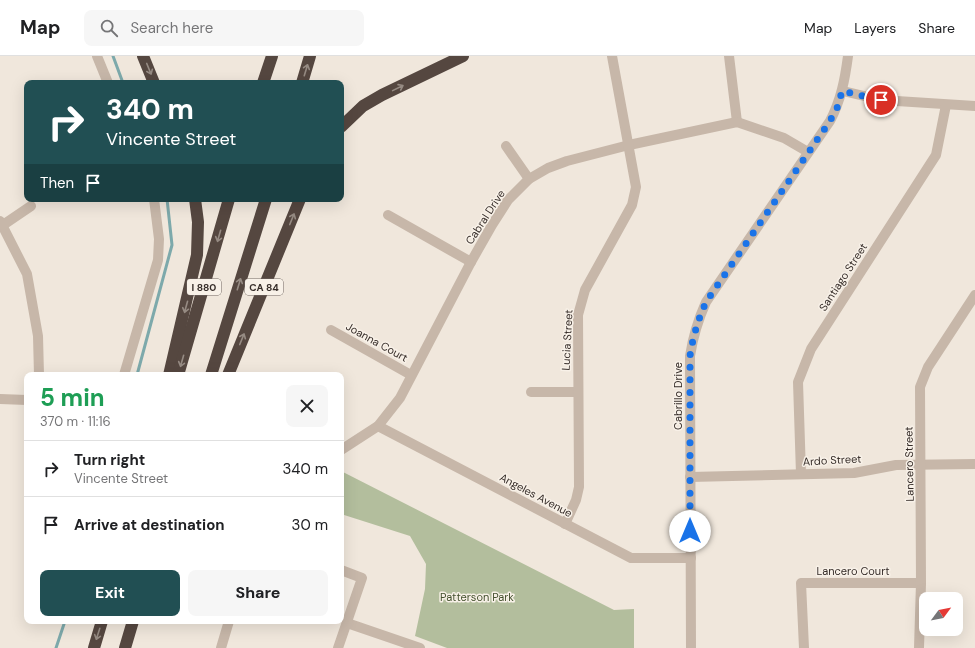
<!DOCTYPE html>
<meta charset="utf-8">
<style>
:root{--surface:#fff;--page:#f6f6f6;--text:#202124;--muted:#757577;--line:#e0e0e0;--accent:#214f53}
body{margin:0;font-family:"DM Sans",sans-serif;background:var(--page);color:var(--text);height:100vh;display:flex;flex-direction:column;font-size:15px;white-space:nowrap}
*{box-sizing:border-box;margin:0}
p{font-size:13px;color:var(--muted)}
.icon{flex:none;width:22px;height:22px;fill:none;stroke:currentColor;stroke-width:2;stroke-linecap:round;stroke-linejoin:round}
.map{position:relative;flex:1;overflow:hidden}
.details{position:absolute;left:24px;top:316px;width:320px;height:252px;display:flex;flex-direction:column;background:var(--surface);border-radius:8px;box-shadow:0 4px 16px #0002}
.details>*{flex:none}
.guide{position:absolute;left:24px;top:24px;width:320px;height:122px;border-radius:8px;box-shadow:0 4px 16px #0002;background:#214f53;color:#fff;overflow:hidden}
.needle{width:26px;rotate:58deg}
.tools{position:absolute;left:919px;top:536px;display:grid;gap:8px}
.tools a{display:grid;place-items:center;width:44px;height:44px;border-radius:8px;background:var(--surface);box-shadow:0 4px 16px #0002;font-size:20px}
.pin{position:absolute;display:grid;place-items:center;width:34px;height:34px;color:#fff;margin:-17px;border:2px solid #fff;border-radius:50%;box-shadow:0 1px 4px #0007}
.me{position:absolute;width:44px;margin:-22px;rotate:0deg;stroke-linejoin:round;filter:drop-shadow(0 0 3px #0008)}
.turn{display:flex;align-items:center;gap:14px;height:84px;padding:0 16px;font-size:18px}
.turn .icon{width:52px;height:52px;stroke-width:2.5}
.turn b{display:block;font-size:28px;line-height:34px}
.then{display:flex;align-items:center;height:38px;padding:0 16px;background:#0003;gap:8px;font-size:15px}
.round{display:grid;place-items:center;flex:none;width:42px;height:42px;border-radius:8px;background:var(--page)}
.headline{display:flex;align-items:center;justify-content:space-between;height:68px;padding:0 16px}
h1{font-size:24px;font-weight:700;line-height:30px;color:#1e9e55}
.cta{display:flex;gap:8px;margin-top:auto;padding:8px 16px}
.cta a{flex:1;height:46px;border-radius:8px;background:var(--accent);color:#fff;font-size:16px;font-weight:700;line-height:46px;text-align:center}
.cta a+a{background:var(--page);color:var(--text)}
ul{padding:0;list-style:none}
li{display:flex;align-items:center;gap:12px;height:56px;padding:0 16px;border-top:1px solid var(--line)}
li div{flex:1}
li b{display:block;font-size:15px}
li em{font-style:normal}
header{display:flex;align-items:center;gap:24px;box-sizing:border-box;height:56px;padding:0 20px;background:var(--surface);border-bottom:1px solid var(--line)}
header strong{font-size:19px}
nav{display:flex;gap:22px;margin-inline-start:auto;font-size:14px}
.search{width:280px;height:36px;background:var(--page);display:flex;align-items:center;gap:10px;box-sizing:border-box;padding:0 14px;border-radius:8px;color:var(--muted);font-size:15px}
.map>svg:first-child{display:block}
.green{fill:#b3be9d}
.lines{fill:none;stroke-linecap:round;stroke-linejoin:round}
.stream{stroke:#7da9ab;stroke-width:3}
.minor{stroke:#c7b7a9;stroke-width:10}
.highway{stroke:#554740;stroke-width:12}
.oneway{stroke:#968b83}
.route{stroke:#1a73e8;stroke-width:7;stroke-dasharray:0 12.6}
.labels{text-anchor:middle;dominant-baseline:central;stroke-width:3;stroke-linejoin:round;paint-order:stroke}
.shield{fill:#f8f1e8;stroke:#706762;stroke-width:1}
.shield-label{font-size:10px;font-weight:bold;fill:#352c28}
.street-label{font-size:11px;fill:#352c28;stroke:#f8f1e8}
.park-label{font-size:11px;fill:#44512e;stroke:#f8f1e8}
</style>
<header>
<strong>Map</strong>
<div class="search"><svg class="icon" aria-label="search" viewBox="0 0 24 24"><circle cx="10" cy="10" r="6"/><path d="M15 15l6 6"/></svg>Search here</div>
<nav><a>Map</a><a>Layers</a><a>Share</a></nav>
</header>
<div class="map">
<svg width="975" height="592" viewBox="0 0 975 592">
<rect width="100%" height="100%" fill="#f0e7dc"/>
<!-- green -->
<path class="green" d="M 341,415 L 614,554 L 634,553 L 634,592 L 447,592 L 415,580 L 425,533 L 426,508 L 410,480 L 341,458 Z"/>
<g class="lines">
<!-- stream -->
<g class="stream">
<path d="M 113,0 L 123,27"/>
<path d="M 137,319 L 172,189 L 167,143"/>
<path d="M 56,592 L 65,565"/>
</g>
<!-- minor -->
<g class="minor">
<path d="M 97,0 L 108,27"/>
<path d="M 729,0 L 737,66"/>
<path d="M 843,35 L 881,44 L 975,50"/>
<path d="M 506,90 L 529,123"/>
<path d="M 388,159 L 471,206"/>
<path d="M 0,165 L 27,218 L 38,280 L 39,319"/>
<path d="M 3,169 L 31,150"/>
<path d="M 331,274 L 411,319"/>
<path d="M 124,319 L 158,204 L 159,183 L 154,143"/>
<path d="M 531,336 L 577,336"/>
<path d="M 0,343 L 27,344"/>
<path d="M 378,370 L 631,502 L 691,502"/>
<path d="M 341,394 L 378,370 L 400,342 L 471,206 L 492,169 L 508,144 L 529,123 L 548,112 L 567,105 L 629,89 L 737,66 L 784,82 L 808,96"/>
<path d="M 801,418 L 798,326 L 811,293 L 936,99 L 946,49"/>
<path d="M 690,421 L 854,417 L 896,409 L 975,408"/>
<path d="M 565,468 L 576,444 L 579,431 L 578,259 L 585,234 L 632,149 L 636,131 L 612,0"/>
<path d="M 347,567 L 420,592"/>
<path d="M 221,592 L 229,565"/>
<path d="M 338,592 L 362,522 L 341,514"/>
<path d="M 691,592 L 690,300 C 693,280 698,264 706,246 L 830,65 C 841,44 845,23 848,0"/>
<path d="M 804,592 L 801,527 L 921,527"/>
<path d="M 919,592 L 921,527 L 920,331 L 928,311 L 975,239"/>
</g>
<!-- highway -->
<g class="highway">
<path d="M 143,0 L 154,27"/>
<path d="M 263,27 L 272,0"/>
<path d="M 302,27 L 310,0"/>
<path d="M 341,71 L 363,50 L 382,39 L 463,0"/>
<path d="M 169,319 L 197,199 L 198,166 L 195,143"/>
<path d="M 178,319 L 229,143"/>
<path d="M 211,319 L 266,143"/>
<path d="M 228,319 L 300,143"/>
<path d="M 94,592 L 102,565"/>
<path d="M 125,592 L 133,565"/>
</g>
</g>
<!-- one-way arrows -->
<defs><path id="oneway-shaft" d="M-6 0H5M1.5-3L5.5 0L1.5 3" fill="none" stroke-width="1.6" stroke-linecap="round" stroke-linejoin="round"/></defs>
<g class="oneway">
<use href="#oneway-shaft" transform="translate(149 13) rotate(68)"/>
<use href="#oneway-shaft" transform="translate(306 14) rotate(-73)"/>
<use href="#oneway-shaft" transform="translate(398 32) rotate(-26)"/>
<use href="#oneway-shaft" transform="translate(292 163) rotate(-68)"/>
<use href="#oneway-shaft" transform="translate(219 180) rotate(106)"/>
<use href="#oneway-shaft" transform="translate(239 228) rotate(-73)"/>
<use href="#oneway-shaft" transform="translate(186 251) rotate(105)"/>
<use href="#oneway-shaft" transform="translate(242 283) rotate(-68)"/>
<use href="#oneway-shaft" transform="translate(182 305) rotate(106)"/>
<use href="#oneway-shaft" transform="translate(98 578) rotate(108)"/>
</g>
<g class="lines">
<!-- route -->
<path class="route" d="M 690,475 L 690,300 C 693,280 698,264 706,246 L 830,65 L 838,50 L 842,35 L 881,44"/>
</g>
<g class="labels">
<!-- shield labels -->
<g class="shield">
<rect x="187" y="223" width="34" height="16" rx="3"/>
<rect x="245" y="223" width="38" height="16" rx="3"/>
</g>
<g class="shield-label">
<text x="204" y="231">I 880</text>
<text x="264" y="231">CA 84</text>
</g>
<!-- street labels -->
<g class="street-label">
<text transform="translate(485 161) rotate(-57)">Cabral Drive</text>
<text transform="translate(843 221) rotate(-57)">Santiago Street</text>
<text transform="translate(567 284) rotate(-87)">Lucia Street</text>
<text transform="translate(377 286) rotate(29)">Joanna Court</text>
<text transform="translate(678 340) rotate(-90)">Cabrillo Drive</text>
<text transform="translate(832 404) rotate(-3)">Ardo Street</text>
<text transform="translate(909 408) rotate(-91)">Lancero Street</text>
<text transform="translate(536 439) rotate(28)">Angeles Avenue</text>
<text x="853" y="515">Lancero Court</text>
</g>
<!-- park labels -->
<g class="park-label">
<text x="477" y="541">Patterson Park</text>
</g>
</g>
</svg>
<div class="tools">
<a><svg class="needle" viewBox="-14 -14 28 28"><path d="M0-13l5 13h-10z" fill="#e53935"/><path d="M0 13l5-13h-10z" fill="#757577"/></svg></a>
</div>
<div class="pin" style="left:881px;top:44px;background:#d93025"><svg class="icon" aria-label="arrive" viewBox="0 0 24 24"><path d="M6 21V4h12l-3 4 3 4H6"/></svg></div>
<svg class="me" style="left:690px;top:475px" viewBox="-20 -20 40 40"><circle r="19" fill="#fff"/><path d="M0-13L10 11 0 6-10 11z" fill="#1a73e8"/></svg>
<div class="guide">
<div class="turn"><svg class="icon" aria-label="right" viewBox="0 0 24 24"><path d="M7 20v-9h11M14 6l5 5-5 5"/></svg><div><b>340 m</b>Vincente Street</div></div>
<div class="then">Then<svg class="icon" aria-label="arrive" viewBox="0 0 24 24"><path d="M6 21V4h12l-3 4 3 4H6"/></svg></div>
</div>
<section class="details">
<div class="headline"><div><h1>5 min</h1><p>370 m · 11:16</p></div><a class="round"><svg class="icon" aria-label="close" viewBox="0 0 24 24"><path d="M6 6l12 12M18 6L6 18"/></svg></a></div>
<ul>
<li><svg class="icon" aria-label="right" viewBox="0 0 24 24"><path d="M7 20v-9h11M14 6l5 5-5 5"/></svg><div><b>Turn right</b><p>Vincente Street</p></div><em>340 m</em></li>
<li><svg class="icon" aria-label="arrive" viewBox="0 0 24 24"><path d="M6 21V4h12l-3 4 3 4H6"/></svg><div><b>Arrive at destination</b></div><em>30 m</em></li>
</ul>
<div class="cta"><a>Exit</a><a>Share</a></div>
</section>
</div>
